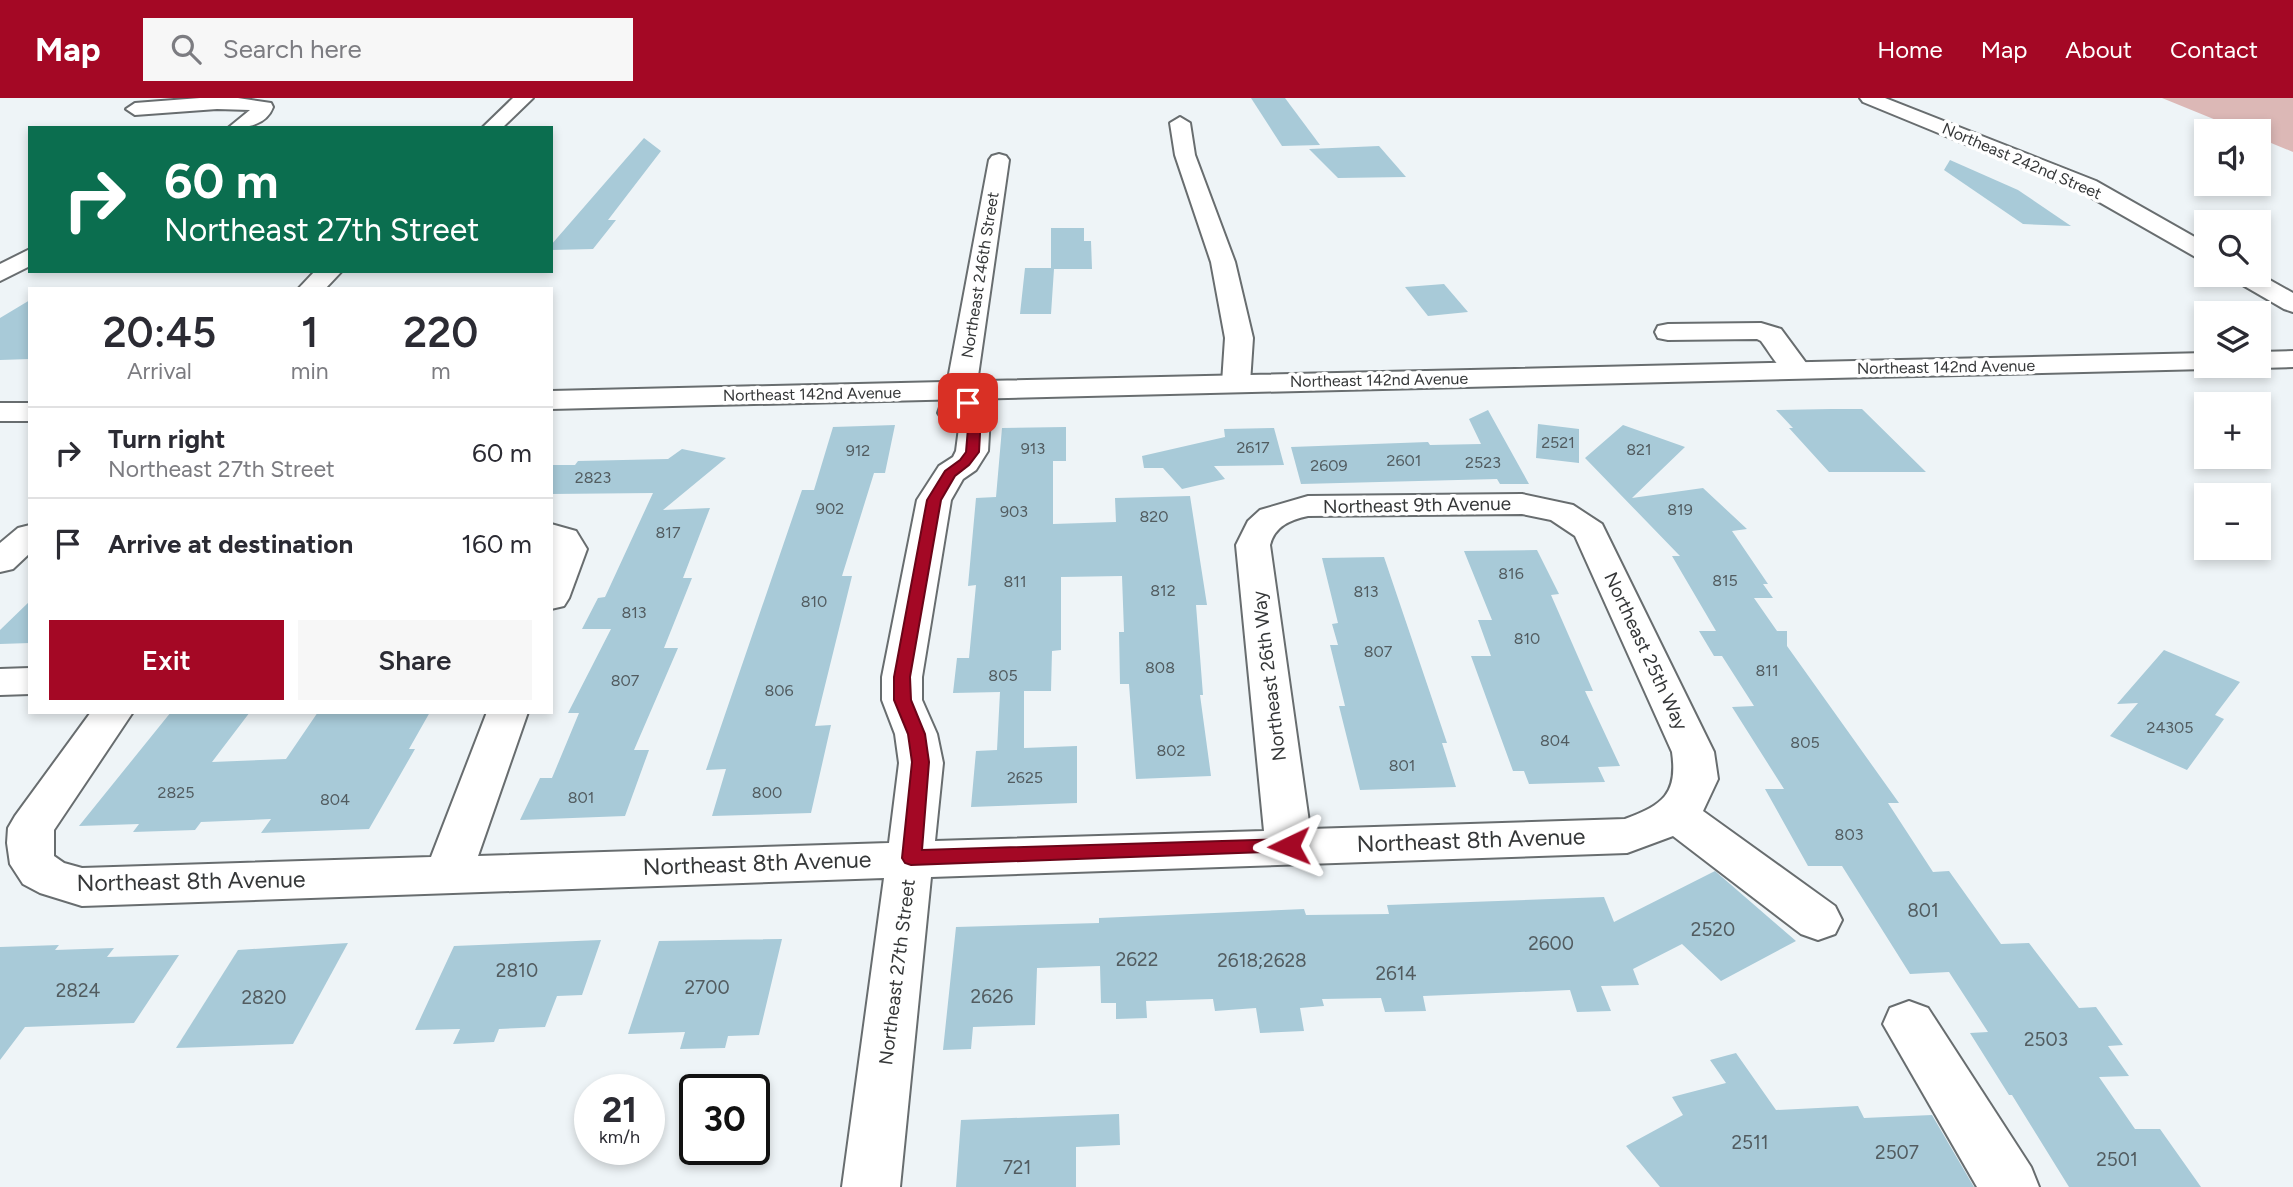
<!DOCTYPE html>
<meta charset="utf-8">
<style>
:root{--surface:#fff;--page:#f7f7f7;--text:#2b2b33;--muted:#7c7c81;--line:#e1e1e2;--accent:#a40825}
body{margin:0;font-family:Figtree,sans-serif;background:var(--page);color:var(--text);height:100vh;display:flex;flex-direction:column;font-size:26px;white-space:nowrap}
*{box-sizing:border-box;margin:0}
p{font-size:23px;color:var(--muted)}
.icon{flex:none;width:38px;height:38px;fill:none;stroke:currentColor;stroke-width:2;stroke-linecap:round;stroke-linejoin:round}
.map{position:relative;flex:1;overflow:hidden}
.panel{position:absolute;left:28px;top:189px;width:525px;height:427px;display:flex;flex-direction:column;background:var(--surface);border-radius:0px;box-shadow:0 4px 10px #0003}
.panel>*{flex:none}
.top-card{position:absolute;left:28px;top:28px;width:525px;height:147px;border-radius:0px;box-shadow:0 4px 10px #0003;background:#0b6e4f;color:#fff;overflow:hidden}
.buttons{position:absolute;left:2194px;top:21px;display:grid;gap:14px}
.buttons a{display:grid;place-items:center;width:77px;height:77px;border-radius:0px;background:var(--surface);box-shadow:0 4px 10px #0003;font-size:35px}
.speed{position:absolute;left:574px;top:976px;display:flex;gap:14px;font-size:35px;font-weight:700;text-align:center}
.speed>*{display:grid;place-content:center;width:91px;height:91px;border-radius:50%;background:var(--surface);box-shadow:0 4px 10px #0003;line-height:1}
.speed small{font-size:18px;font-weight:400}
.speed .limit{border:4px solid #111;border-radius:10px;background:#fff;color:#111}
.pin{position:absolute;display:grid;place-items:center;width:60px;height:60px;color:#fff;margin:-30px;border-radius:14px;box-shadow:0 4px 10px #0006}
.me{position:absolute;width:77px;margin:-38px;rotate:268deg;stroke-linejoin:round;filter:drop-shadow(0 0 5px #0008)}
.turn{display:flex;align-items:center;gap:24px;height:147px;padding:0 21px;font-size:32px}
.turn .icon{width:91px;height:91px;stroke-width:2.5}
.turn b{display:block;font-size:49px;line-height:60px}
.eta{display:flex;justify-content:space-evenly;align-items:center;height:119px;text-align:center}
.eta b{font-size:42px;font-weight:600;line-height:49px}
.button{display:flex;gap:14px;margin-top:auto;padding:14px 21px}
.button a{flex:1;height:80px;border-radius:0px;background:var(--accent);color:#fff;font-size:28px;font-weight:600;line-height:80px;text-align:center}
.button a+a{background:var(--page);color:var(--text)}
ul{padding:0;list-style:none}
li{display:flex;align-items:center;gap:21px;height:91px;padding:0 21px;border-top:2px solid var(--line)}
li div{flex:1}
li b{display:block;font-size:26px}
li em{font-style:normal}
header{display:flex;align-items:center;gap:42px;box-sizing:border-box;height:98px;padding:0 35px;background:var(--accent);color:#fff}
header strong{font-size:33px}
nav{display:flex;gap:38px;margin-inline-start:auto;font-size:24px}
.search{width:490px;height:63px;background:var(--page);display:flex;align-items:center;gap:18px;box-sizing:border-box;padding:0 24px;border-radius:0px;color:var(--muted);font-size:26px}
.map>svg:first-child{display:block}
.forest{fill:#dcb8b6}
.building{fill:#a8cad8}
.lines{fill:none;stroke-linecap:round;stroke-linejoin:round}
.minor-casing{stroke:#686d6f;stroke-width:4}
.major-casing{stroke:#686d6f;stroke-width:4}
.minor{fill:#fff;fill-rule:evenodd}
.major{fill:#fff;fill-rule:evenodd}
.route{fill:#a40825;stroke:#6b0518;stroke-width:2}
.labels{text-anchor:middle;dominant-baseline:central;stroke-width:7;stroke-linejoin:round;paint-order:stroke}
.far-street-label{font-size:16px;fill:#353738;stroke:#fff}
.number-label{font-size:16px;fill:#525c60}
.street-label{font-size:19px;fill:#353738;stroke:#fff}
.near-number-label{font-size:19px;fill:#525c60}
.near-street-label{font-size:23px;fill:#353738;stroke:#fff}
</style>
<header>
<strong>Map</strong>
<div class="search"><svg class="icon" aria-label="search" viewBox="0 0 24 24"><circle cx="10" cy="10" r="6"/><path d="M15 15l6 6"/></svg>Search here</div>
<nav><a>Home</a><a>Map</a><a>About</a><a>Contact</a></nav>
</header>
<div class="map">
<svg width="2293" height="1089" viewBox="0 0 2293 1089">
<rect width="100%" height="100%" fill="#eef4f7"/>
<!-- forest -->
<path class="forest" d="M 2162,0 L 2293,0 L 2293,54 L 2259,40 L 2259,33 L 2243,33 Z"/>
<!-- building -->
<g class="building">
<path d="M 1251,0 L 1285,0 L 1320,47 L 1282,48 Z"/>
<path d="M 644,40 L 661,53 L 608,122 L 616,122 L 593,151 L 551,152 L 551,147 Z"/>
<path d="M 1379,48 L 1406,79 L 1338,80 L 1309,51 Z"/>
<path d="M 1950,62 L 2018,92 L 2071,128 L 2023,126 L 1944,72 Z"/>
<path d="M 1051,130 L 1084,130 L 1084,143 L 1091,143 L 1092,171 L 1054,171 L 1051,216 L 1020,216 L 1025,170 L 1051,170 Z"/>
<path d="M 1444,186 L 1468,214 L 1428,218 L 1405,189 Z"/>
<path d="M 30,202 L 30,261 L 0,262 L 0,220 Z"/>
<path d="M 1831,311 L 1862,311 L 1926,374 L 1829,374 L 1789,330 L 1793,330 L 1776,312 Z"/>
<path d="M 1488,312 L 1529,386 L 1500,386 L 1497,381 L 1301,386 L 1291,349 L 1428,344 L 1430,347 L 1481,346 L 1469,321 Z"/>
<path d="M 1538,326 L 1579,331 L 1579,365 L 1536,360 Z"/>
<path d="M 895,327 L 885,375 L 874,375 L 842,478 L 852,478 L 815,628 L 831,627 L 811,715 L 712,718 L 726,671 L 706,672 L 802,392 L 814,392 L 833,329 Z"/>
<path d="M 1623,327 L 1685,349 L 1632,400 L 1703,390 L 1747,431 L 1732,433 L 1768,486 L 1763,486 L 1773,500 L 1754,500 L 1777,533 L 1787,533 L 1787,548 L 1899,705 L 1888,705 L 1933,774 L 1949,773 L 2001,846 L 2029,845 L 2079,910 L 2096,909 L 2123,947 L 2108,948 L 2129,978 L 2099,979 L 2135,1031 L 2160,1031 L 2201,1089 L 2069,1089 L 2012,997 L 2009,997 L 1970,935 L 1988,934 L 1949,874 L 1910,876 L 1842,768 L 1808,768 L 1765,691 L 1784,691 L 1732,609 L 1754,608 L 1722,558 L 1714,558 L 1699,533 L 1716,533 L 1672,458 L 1680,458 L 1585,360 Z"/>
<path d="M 1066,329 L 1066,363 L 1053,363 L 1053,426 L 1116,424 L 1115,400 L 1190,398 L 1207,507 L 1196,507 L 1203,597 L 1200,597 L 1211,678 L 1136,681 L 1129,586 L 1120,586 L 1119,534 L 1124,534 L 1122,478 L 1061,479 L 1061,552 L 1052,553 L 1051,593 L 1024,593 L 1024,650 L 1077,648 L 1077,705 L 971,709 L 976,653 L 997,652 L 1000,594 L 953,595 L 957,560 L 969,560 L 976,487 L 968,488 L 976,400 L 996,399 L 1002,330 Z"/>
<path d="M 1274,330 L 1284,367 L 1214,368 L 1225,381 L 1182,391 L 1163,370 L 1144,370 L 1142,358 L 1225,339 L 1224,331 Z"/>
<path d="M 682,351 L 726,360 L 663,412 L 710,410 L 683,480 L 692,480 L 664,550 L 678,550 L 634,652 L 649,652 L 625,718 L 520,722 L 540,680 L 552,680 L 579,615 L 568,615 L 611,531 L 582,531 L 598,500 L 605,499 L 653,395 L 551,396 L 551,367 L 575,367 L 578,363 L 668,361 Z"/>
<path d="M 1537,452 L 1559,496 L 1551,497 L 1593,593 L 1585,593 L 1620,668 L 1598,669 L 1605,684 L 1529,686 L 1524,673 L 1513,673 L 1471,558 L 1491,558 L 1478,522 L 1492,522 L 1464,453 Z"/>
<path d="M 1384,459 L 1447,645 L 1442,645 L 1456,689 L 1360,692 L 1339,608 L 1345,608 L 1330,547 L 1338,547 L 1332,526 L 1338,525 L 1322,460 Z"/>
<path d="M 30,503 L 30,545 L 0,546 L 0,532 Z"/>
<path d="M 2164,552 L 2240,584 L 2215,617 L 2224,621 L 2187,672 L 2110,638 L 2138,605 L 2117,606 Z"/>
<path d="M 171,614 L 250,614 L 212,664 L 286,661 L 318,614 L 430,614 L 409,651 L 415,651 L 369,731 L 261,735 L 271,721 L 201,724 L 195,732 L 133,734 L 139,726 L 79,728 Z"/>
<path d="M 1715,773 L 1796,843 L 1721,883 L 1682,846 L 1633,871 L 1639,887 L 1601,888 L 1611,913 L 1577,914 L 1570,892 L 1423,898 L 1426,913 L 1385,914 L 1381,900 L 1322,901 L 1324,908 L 1300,910 L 1304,933 L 1260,935 L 1256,910 L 1215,913 L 1213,901 L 1146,903 L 1147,920 L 1116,921 L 1116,905 L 1101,905 L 1100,868 L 1037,870 L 1035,927 L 973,929 L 971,951 L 943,952 L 956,829 L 1099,825 L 1099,820 L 1304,811 L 1306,817 L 1389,816 L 1387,807 L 1604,799 L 1614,824 Z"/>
<path d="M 782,841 L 759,937 L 728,938 L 725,950 L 680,951 L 685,934 L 628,936 L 659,843 Z"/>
<path d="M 601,842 L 582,897 L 557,898 L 545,929 L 499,931 L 494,944 L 453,946 L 460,931 L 415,932 L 454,848 Z"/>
<path d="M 348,845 L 293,946 L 176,950 L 238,852 Z"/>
<path d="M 59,847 L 55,852 L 114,850 L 107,859 L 179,857 L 134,925 L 25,929 L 0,962 L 0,849 Z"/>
<path d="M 1736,955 L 1776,1012 L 1858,1008 L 1864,1020 L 1932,1017 L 1974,1089 L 1660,1089 L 1626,1048 L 1683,1017 L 1672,999 L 1726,985 L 1710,962 Z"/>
<path d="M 1119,1016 L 1120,1047 L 1076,1049 L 1076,1089 L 956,1089 L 961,1022 Z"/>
</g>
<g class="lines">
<!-- minor casing -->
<g class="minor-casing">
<g id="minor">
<path d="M 200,0 L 238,0 L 271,5 L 273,9 C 266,28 245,30 228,30 L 250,12 L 217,11 L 135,17 L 126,11 L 135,5 Z"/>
<path d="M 513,0 L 533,0 L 502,30 L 482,30 Z"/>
<path d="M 1860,0 L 1885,0 L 2096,83 L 2207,146 L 2207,163 L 2199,161 L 2080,93 L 1863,4 Z"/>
<path d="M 1180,19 L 1190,25 L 1195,57 L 1235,164 L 1253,240 L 1250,285 L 1246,291 L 1236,294 L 1226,291 L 1222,285 L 1225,240 L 1211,164 L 1175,57 L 1170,25 Z"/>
<path d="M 999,56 L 1006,58 L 1009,62 L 976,292 L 990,318 L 988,353 L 976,372 L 963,381 L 951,402 L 922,579 L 922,602 L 937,636 L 943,665 L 935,743 L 1264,733 L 1236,447 L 1248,423 L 1260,412 L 1308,398 L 1522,396 L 1573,407 L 1602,426 L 1714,654 L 1718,681 L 1703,713 L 1835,808 L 1842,822 L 1835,836 L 1818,842 L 1801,836 L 1673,738 L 1627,755 L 931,779 L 900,1089 L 842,1089 L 884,780 L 82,808 L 40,795 L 23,786 L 10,766 L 7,745 L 8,730 L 15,718 L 91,614 L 133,614 L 54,732 L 54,758 L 64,765 L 82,770 L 431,759 L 487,614 L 528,614 L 478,758 L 889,745 L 899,665 L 895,636 L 882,602 L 882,579 L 917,402 L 939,368 L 953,359 L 956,353 L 960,322 L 942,321 L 938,315 L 946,292 L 989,62 L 992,58 ZM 1522,416 L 1551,422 L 1575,438 L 1672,654 C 1678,696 1663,707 1625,721 L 1310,731 L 1270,447 C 1275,428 1290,422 1308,418 Z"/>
<path d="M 30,151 L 30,168 L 0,183 L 0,166 Z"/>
<path d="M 315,173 L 342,173 L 325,191 L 298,191 Z"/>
<path d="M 2259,176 L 2293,195 L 2293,214 L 2284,211 L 2234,182 L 2231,177 Z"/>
<path d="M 1761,225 L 1781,231 L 1812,273 L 1808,279 C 1784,285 1774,260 1761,243 L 1757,241 L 1668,242 L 1658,240 L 1655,234 L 1658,228 L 1668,226 Z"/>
<path d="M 551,426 L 576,433 L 587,451 L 569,500 L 564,508 L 551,511 Z"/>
<path d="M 30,427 L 30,455 L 13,471 L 0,474 L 0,445 L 18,430 Z"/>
<path d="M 30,570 L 30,596 L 0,597 L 0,571 Z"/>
<path d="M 1909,903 L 1928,910 L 2031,1069 L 2039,1089 L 1977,1089 L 1883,926 L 1890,910 Z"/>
</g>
</g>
<!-- major casing -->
<g class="major-casing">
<g id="major">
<path d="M 2293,253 L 2293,269 L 2259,270 L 2249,268 L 2259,268 L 2259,254 Z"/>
<path d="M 2207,255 L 2207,268 L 2217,269 L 2207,271 L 551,311 L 551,293 Z"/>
<rect x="0" y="305" width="30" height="18"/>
</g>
</g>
<!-- minor -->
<use href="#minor" class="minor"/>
<!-- major -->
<use href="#major" class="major"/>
</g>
<!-- route -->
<path class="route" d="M 968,302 L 972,303 L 981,318 L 979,354 L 969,367 L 955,378 L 941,402 L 910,579 L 911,602 L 925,636 L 929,664 L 922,752 L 1289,741 L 1296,743 L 1299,748 L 1296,753 L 911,767 L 905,765 L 902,760 L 912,664 L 908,636 L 894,602 L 894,579 L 927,402 L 945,373 L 960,362 L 966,354 L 969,318 L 962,305 Z"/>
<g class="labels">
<!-- far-street labels -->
<g class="far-street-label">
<text transform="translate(2022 63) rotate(23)">Northeast 242nd Street</text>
<text transform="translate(980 177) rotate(-81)">Northeast 246th Street</text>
<text transform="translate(1946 269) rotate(-1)">Northeast 142nd Avenue</text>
<text transform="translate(1379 282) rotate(-1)">Northeast 142nd Avenue</text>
<text transform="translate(812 296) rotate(-1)">Northeast 142nd Avenue</text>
</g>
<!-- number labels -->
<g class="number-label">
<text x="1558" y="344">2521</text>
<text x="1253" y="349">2617</text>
<text x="1033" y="350">913</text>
<text x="1639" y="351">821</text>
<text x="858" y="352">912</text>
<text x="1404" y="362">2601</text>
<text x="1483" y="364">2523</text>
<text x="1329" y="367">2609</text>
<text x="593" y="379">2823</text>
<text x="830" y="410">902</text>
<text x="1680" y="411">819</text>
<text x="1014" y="413">903</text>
<text x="1154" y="418">820</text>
<text x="668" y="434">817</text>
<text x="1511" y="475">816</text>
<text x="1725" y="482">815</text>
<text x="1015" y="483">811</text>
<text x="1163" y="492">812</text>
<text x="1366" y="493">813</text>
<text x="814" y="503">810</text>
<text x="634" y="514">813</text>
<text x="1527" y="540">810</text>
<text x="1378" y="553">807</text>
<text x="1160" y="569">808</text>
<text x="1767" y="572">811</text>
<text x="1003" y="577">805</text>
<text x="625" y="582">807</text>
<text x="779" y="592">806</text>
<text x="2170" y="629">24305</text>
<text x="1555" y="642">804</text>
<text x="1805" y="644">805</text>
<text x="1171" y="652">802</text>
<text x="1402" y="667">801</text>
<text x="1025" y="679">2625</text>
<text x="176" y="694">2825</text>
<text x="767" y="694">800</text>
<text x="581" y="699">801</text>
<text x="335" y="701">804</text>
<text x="1849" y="736">803</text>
</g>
<!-- street labels -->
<g class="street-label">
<text transform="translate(1417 407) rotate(-1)">Northeast 9th Avenue</text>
<text transform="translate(1646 553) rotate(65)">Northeast 25th Way</text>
<text transform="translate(1269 578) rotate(-97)">Northeast 26th Way</text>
<text transform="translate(897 874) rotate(-83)">Northeast 27th Street</text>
</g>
<!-- near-number labels -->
<g class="near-number-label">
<text x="1923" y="812">801</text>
<text x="1713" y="831">2520</text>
<text x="1551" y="845">2600</text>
<text x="1137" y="861">2622</text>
<text x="1262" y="862">2618;2628</text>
<text x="517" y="872">2810</text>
<text x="1396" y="875">2614</text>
<text x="707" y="889">2700</text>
<text x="78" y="892">2824</text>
<text x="992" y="898">2626</text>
<text x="264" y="899">2820</text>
<text x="2046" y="941">2503</text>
<text x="1750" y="1044">2511</text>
<text x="1897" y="1054">2507</text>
<text x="2117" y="1061">2501</text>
<text x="1017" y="1069">721</text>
</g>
<!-- near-street labels -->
<g class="near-street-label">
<text transform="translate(1471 742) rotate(-2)">Northeast 8th Avenue</text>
<text transform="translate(757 765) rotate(-2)">Northeast 8th Avenue</text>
<text transform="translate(191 783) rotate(-1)">Northeast 8th Avenue</text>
</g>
</g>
</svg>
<div class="buttons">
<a><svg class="icon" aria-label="sound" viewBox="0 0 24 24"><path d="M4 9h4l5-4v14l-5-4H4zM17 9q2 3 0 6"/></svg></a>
<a><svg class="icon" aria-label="search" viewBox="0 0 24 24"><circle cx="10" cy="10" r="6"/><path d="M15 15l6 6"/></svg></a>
<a><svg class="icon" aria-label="layers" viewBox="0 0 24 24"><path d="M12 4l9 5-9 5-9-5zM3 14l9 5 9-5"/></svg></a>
<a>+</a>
<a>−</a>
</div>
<div class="speed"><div>21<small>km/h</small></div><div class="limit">30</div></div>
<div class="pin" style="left:968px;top:305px;background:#d93025"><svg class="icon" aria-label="arrive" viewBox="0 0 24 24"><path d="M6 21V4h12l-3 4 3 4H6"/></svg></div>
<svg class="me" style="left:1289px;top:748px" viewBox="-20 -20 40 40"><path d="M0-17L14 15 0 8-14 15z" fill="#a40825" stroke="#fff" stroke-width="4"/></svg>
<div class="top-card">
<div class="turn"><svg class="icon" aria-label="right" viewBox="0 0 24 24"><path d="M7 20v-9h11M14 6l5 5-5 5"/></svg><div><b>60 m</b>Northeast 27th Street</div></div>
</div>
<section class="panel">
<div class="eta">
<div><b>20:45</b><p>Arrival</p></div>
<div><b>1</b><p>min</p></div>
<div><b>220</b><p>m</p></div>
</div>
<ul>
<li><svg class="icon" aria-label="right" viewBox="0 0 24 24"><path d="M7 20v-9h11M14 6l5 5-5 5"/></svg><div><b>Turn right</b><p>Northeast 27th Street</p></div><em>60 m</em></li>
<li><svg class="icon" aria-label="arrive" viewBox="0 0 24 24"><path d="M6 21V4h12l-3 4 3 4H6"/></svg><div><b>Arrive at destination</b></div><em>160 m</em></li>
</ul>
<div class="button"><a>Exit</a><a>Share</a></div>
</section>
</div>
